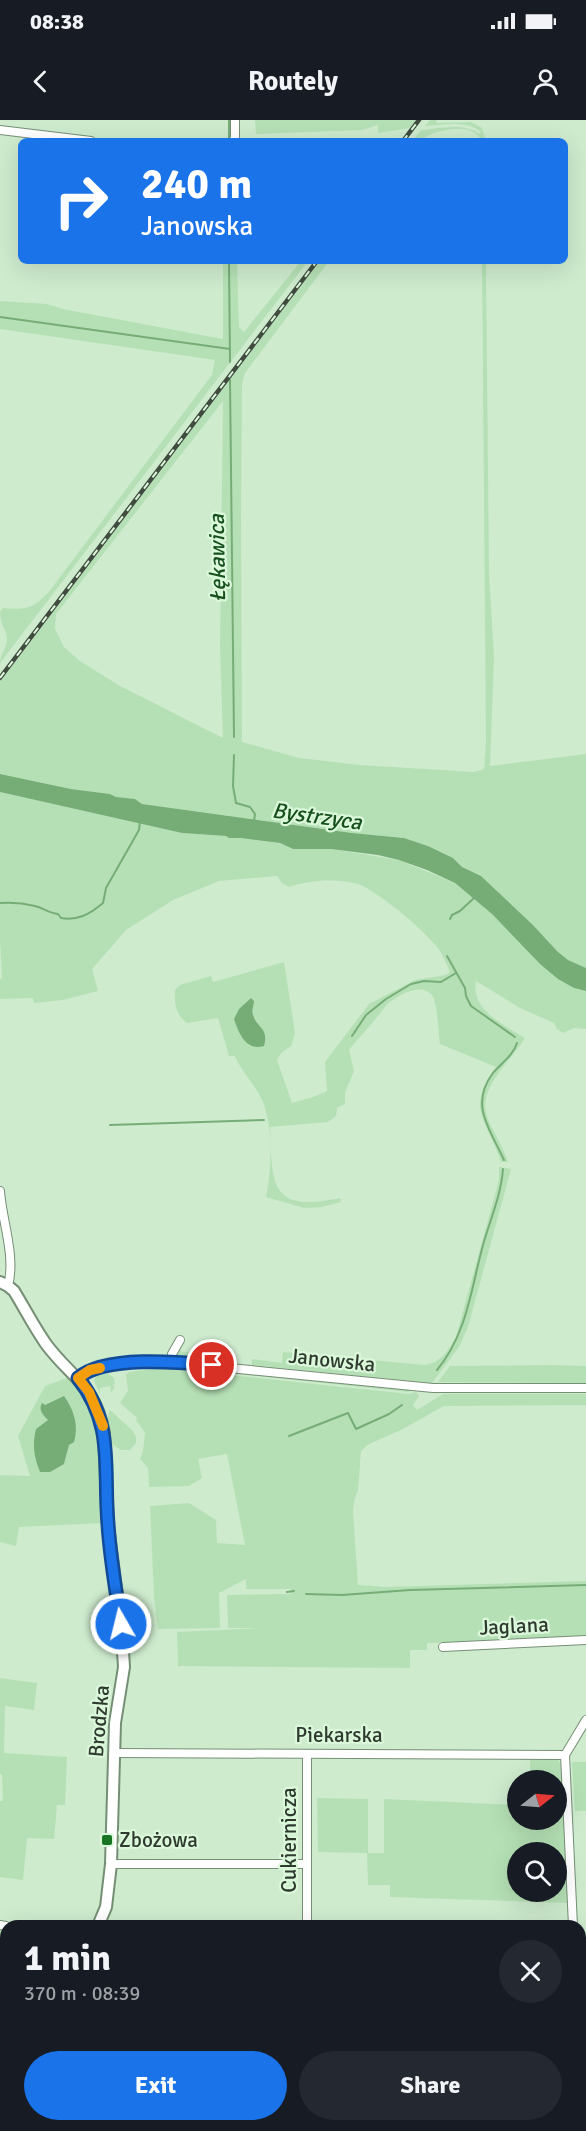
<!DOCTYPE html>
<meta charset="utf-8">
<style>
:root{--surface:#171b24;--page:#242831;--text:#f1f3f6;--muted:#9ea1a6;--accent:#1a73e8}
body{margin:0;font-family:Signika,sans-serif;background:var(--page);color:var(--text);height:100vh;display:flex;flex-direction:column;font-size:22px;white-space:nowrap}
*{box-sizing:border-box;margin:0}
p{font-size:20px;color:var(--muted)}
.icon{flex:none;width:33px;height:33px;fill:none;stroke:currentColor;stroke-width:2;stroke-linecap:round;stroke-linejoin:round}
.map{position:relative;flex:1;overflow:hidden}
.side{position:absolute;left:0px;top:1800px;width:586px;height:212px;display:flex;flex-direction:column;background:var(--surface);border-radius:18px 18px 0 0;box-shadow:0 6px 24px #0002}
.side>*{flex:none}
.guide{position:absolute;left:18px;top:18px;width:550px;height:126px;border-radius:9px;box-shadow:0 6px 24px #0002;background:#1a73e8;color:#fff;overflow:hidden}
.needle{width:39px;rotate:73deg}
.fabs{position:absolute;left:507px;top:1650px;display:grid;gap:12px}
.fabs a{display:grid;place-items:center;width:60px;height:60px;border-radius:50%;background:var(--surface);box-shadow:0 6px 24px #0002;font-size:30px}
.pin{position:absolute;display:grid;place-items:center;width:51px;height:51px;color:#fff;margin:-26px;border:3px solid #fff;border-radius:50%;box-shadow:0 2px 6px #0007}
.me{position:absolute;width:66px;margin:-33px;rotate:352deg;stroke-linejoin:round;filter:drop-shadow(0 0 4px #0008)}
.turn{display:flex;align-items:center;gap:21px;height:126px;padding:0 24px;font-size:27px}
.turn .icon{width:78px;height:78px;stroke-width:2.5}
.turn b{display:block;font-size:42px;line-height:51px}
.round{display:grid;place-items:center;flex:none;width:63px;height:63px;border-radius:32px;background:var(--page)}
.head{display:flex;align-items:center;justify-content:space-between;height:102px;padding:0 24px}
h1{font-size:36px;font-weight:700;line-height:45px}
.button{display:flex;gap:12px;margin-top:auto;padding:12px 24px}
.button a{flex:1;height:69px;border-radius:36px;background:var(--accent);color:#fff;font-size:24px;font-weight:700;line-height:69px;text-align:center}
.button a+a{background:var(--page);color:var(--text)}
.status{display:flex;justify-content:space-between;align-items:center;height:42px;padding:0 30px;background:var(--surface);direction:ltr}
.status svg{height:16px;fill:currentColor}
header{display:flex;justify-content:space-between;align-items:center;height:78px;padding:0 24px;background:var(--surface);font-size:27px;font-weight:700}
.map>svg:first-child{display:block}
.green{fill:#b5e0b5;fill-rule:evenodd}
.water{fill:#76ad77}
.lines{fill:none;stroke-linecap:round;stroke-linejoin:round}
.stream{stroke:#76ad77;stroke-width:2}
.minor-casing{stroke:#758f75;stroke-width:10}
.tertiary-casing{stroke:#758f75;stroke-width:14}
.minor{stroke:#fff;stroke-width:8}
.tertiary{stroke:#fff;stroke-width:10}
.rail-casing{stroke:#3f4c3f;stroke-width:4.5}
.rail{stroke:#dbf8db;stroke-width:2;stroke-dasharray:7;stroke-linecap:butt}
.route-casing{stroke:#114b97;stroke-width:15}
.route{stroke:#1a73e8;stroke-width:10}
.slow{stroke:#f59e0b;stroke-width:10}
.poi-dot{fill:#177524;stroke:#dbf8db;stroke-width:2}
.labels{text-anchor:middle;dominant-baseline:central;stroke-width:4.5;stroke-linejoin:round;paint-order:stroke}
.street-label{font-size:21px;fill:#2f3a2f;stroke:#dbf8db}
.poi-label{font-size:21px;fill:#2f3a2f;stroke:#dbf8db;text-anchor:start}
.water-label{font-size:22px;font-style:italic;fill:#16501c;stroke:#dbf8db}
</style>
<div class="status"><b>08:38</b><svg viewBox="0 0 49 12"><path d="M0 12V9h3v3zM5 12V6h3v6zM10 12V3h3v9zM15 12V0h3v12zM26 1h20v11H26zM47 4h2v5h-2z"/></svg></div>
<header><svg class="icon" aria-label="back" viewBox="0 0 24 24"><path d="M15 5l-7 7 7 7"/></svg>Routely<svg class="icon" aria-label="person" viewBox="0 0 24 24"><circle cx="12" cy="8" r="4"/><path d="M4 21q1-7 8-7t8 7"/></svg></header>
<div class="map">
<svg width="586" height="2011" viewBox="0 0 586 2011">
<rect width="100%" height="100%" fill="#ceebce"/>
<!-- green -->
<g class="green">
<path d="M 255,0 L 416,0 L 410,8 L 378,13 L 378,5 L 362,10 L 256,14 Z"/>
<path d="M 430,0 L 437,0 L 436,3 L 471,2 L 482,8 L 486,21 L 482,21 C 473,4 450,8 434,13 C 426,16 422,21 412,21 L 421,10 C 439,9 463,2 479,14 L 481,12 C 467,0 443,5 425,6 Z"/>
<path d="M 223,141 L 237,141 L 239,207 L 244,212 L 301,141 L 308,141 L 0,543 C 0,534 7,528 7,520 C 7,510 0,505 0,492 L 3,488 C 27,490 31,489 48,473 L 212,255 L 215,240 L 0,209 L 0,181 L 47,184 L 63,189 L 223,219 Z"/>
<path d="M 320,141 L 329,141 L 245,253 L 242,263 L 241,397 L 242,622 L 299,638 L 360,645 L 474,652 L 484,649 L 486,621 L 482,141 L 486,141 L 489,453 L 494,537 L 490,646 L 586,634 L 586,848 L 568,840 L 557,831 L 533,805 L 481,756 L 461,747 L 453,738 L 428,726 L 404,718 L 352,713 L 142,684 L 135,679 L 116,677 L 110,674 L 71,669 L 0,654 L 0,562 ZM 223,281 L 220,527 L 223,618 L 120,566 L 80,541 L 64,527 L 55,509 L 56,494 Z"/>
<path d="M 0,672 L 182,713 L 226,716 L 229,718 L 241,718 L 280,723 L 293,729 L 331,729 L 399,740 L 455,763 L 492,794 L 540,844 L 574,868 L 586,871 L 586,909 L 574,908 L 563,913 L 557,909 L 554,903 L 520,888 L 476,861 C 470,890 505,905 525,918 C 511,941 475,970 488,999 C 494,1014 503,1026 508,1042 L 501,1042 C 488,1001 464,989 496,947 L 440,924 C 438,913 438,881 431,874 C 419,862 394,877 385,887 C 379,894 374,902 367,909 C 361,916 355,922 349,930 L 354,951 L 345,973 L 345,984 L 337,988 L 336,996 L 328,1002 L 270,1007 C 272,1065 270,1093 340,1078 L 341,1082 L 322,1087 L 304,1088 L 266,1077 C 272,1049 274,1001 260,976 C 253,962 241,951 235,936 L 229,936 L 218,898 L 187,903 C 176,895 174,883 175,870 L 180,865 L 211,856 L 213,862 L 284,842 L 295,913 L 291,926 L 281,933 L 277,940 L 292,983 L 313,977 L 327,971 L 325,942 L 369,884 L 415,860 L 446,855 L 450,852 C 446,843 443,834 437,827 C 423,809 379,772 358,764 C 339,758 307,760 289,767 L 282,763 L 277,756 L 219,761 L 173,780 L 126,810 L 92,849 L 98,871 L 63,880 L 34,883 L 33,878 L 0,879 L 0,859 L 2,858 L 0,822 Z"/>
<path d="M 499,1047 L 511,1049 L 468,1207 L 459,1227 L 432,1263 L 252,1245 L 252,1239 L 282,1243 L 283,1232 L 425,1245 C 443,1241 447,1231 456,1217 L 499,1060 Z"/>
<path d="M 179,1226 L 182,1232 L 230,1237 L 229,1243 L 175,1237 L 175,1233 Z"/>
<path d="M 50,1237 C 61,1249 76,1261 85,1275 C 107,1311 100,1362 102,1403 L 19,1407 L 16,1426 L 0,1422 L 0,1355 L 30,1356 L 18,1316 L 45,1266 L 67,1258 L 67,1255 L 49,1238 ZM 61,1279 L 69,1325 L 64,1344 L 48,1300 L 45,1285 Z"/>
<path d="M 153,1244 L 250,1252 L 412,1270 L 409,1272 L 181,1248 L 153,1246 L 125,1249 Z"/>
<path d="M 553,1245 L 586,1246 L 586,1263 L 438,1262 L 450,1246 Z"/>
<path d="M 153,1249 L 182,1250 L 409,1274 L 416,1272 L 419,1276 L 413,1285 L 417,1290 L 443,1274 L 586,1274 L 586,1285 L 444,1286 L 401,1310 L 369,1324 L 361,1331 L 358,1370 L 354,1381 L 353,1392 L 358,1465 L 387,1467 L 586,1461 L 586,1519 L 427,1523 L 427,1530 L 410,1530 L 410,1548 L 178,1546 L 177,1512 L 261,1508 L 228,1508 L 227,1475 L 291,1474 L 291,1469 L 246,1469 L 246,1459 L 219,1473 L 220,1508 L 158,1509 L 154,1477 L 150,1386 L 189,1383 L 216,1400 L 217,1423 L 245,1425 L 227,1334 L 198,1339 L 202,1358 L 189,1366 L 149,1367 L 148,1348 L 140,1339 L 143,1331 L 145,1313 L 136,1300 L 137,1298 L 120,1283 L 128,1271 L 126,1255 L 129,1252 Z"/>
<path d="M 107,1253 L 114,1258 L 115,1263 L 113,1266 L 115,1267 L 111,1273 L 110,1266 L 100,1268 L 100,1274 L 94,1260 L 99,1254 Z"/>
<path d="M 110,1290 L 133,1311 L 136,1317 L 136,1323 L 130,1330 L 121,1330 L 110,1323 L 107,1299 Z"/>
<path d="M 0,1558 L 37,1563 L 34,1590 L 5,1586 L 4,1633 L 67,1637 L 65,1685 L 57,1685 L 54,1719 L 27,1718 L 23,1760 L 0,1757 L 0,1681 L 3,1681 L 2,1654 L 0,1654 Z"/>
<path d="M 558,1639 L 561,1646 L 565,1692 L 567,1783 L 390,1777 L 390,1765 L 368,1765 L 367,1733 L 318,1732 L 317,1678 L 368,1679 L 368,1733 L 384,1733 L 384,1679 L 517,1685 L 518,1700 L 556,1700 L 556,1660 L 531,1660 L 530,1640 ZM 518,1732 L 556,1732 L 556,1772 L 518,1772 Z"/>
<path d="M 572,1642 L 586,1642 L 586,1691 L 575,1691 Z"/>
<path d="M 0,1809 L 6,1810 L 6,1901 L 0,1905 Z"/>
<path d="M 71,2006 L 392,2006 L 392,2011 L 70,2011 Z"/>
<path d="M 495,2006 L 537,2006 L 537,2011 L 494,2011 Z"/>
</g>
<!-- water -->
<g class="water">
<path d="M 0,654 L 71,669 L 110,674 L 116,677 L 135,679 L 142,684 L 352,713 L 404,718 L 428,726 L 453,738 L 462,747 L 481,756 L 533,805 L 557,831 L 568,840 L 586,848 L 586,871 L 574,868 L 558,859 L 540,844 L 492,794 L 455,763 L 427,750 L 399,740 L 378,735 L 331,729 L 293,729 L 280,723 L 241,718 L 229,718 L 226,716 L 182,713 L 0,672 Z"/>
<path d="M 251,878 L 254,881 C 254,886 251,890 253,895 C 257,909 269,907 264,926 C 246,931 239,914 234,899 L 239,889 Z"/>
<path d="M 64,1276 C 74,1290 79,1306 74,1322 L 69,1325 L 64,1344 L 50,1352 L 40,1352 C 34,1337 32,1325 36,1309 L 48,1300 C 43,1295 38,1290 42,1283 L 45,1285 Z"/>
</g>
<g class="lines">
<!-- stream -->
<g class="stream">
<path d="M 229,0 L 229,19"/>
<path d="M 229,141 L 230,242"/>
<path d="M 0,197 L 230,229"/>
<path d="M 230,260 L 234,617"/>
<path d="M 234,635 L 233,666 L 236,683 L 250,687 L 255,694 L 254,701"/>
<path d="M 0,783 C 12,782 23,783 35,786 C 43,788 49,793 58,794 L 61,798 C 78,801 90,794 103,783 L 106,768 L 139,710 L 140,700"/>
<path d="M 450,799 L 452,795 L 460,791 L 474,778"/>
<path d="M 447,836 L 465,868 L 466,876 L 471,886 L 515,917"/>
<path d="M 352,916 L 366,895 L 386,879 L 411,864 L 424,861 L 441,862 L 456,853"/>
<path d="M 110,1005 L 264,1000"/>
<path d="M 504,1040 C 490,1009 469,985 493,953 C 501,943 513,936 517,923"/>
<path d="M 437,1250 C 467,1214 471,1169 483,1125 C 490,1100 501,1076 503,1049"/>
<path d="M 289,1316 L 348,1293 L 356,1309 L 389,1294 L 402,1285"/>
<path d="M 287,1472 L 294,1471"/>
<path d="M 306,1474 L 342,1475 L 410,1470 L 586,1465"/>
<path d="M 0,1907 L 3,1905"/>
</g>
<!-- minor casing -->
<g class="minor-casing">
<g id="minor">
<path d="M 0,10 L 91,21"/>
<path d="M 233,21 L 235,18 L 235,0"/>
<path d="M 0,1071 C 2,1101 16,1136 8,1166"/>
<path d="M 171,1242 L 172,1234 L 180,1220"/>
<path d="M 79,1258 L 98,1248 L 158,1241 L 433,1268 L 586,1268"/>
<path d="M 443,1527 L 586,1520"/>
<path d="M 114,1633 L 565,1635"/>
<path d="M 111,1744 L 307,1744"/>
<path d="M 0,1805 L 6,1806"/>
<path d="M 307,1806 L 307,1634"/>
<path d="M 573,1806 L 565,1635 L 586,1600"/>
<path d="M 580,1841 L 586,1842"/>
<path d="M 66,2011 L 66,2006"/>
<path d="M 426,2011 L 427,2006"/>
</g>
</g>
<!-- tertiary casing -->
<g class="tertiary-casing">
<g id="tertiary">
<path d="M 0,1162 L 8,1166 L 14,1171 C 25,1189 34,1207 46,1224 C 71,1258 95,1264 104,1313 L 108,1406 L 122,1516 L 124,1547 L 115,1603 L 111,1744 L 106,1787 L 98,1806"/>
<path d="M 0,1916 L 6,1911"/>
</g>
</g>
<!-- minor -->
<use href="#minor" class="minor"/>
<!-- tertiary -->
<use href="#tertiary" class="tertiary"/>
<!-- rail casing -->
<g class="rail-casing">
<g id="rail">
<path d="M 403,21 L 419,0"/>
<path d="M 0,558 L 317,141"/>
</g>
</g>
<!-- rail -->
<use href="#rail" class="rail"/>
</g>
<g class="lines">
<!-- route casing -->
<g class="route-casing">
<path id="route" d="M 121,1504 C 116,1471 110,1437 108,1404 C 103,1348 115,1305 78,1258 C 105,1235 179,1242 212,1245"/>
</g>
<!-- route -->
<use href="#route" class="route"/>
<!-- slow -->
<path class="slow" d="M 100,1248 L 90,1250 L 78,1258 L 89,1272 L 103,1306"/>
</g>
<!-- markers -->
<rect class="poi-dot" x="101" y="1714" width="12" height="12" rx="3"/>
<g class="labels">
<!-- street labels -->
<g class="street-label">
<text transform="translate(332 1240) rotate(6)">Janowska</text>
<text transform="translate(514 1506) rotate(-3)">Jaglana</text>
<text transform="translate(99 1601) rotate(-85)">Brodzka</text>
<text x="339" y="1615">Piekarska</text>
<text transform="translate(289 1720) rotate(-90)">Cukiernicza</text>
</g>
<!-- poi labels -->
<g class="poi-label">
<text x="119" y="1720">Zbożowa</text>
</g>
<!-- water labels -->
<g class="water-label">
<text transform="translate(217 438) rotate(-91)">Łękawica</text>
<text transform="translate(317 696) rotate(8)">Bystrzyca</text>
</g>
</g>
</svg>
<div class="fabs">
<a><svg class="needle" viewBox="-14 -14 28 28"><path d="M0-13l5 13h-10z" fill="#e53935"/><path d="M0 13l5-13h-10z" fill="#9ea1a6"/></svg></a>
<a><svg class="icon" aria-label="search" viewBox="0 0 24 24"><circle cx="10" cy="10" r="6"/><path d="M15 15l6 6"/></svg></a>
</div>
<div class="pin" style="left:212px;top:1245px;background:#d93025"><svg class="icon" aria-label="arrive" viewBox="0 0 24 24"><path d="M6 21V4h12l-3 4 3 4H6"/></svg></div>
<svg class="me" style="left:121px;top:1504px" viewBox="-20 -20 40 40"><circle r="17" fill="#1a73e8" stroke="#fff" stroke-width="3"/><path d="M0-11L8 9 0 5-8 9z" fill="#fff"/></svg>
<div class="guide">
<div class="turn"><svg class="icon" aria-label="right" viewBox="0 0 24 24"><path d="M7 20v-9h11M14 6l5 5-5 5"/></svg><div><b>240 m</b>Janowska</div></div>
</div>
<section class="side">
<div class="head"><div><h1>1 min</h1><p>370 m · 08:39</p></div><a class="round"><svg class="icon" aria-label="close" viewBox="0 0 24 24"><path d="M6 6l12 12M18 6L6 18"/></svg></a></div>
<div class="button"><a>Exit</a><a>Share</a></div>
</section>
</div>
